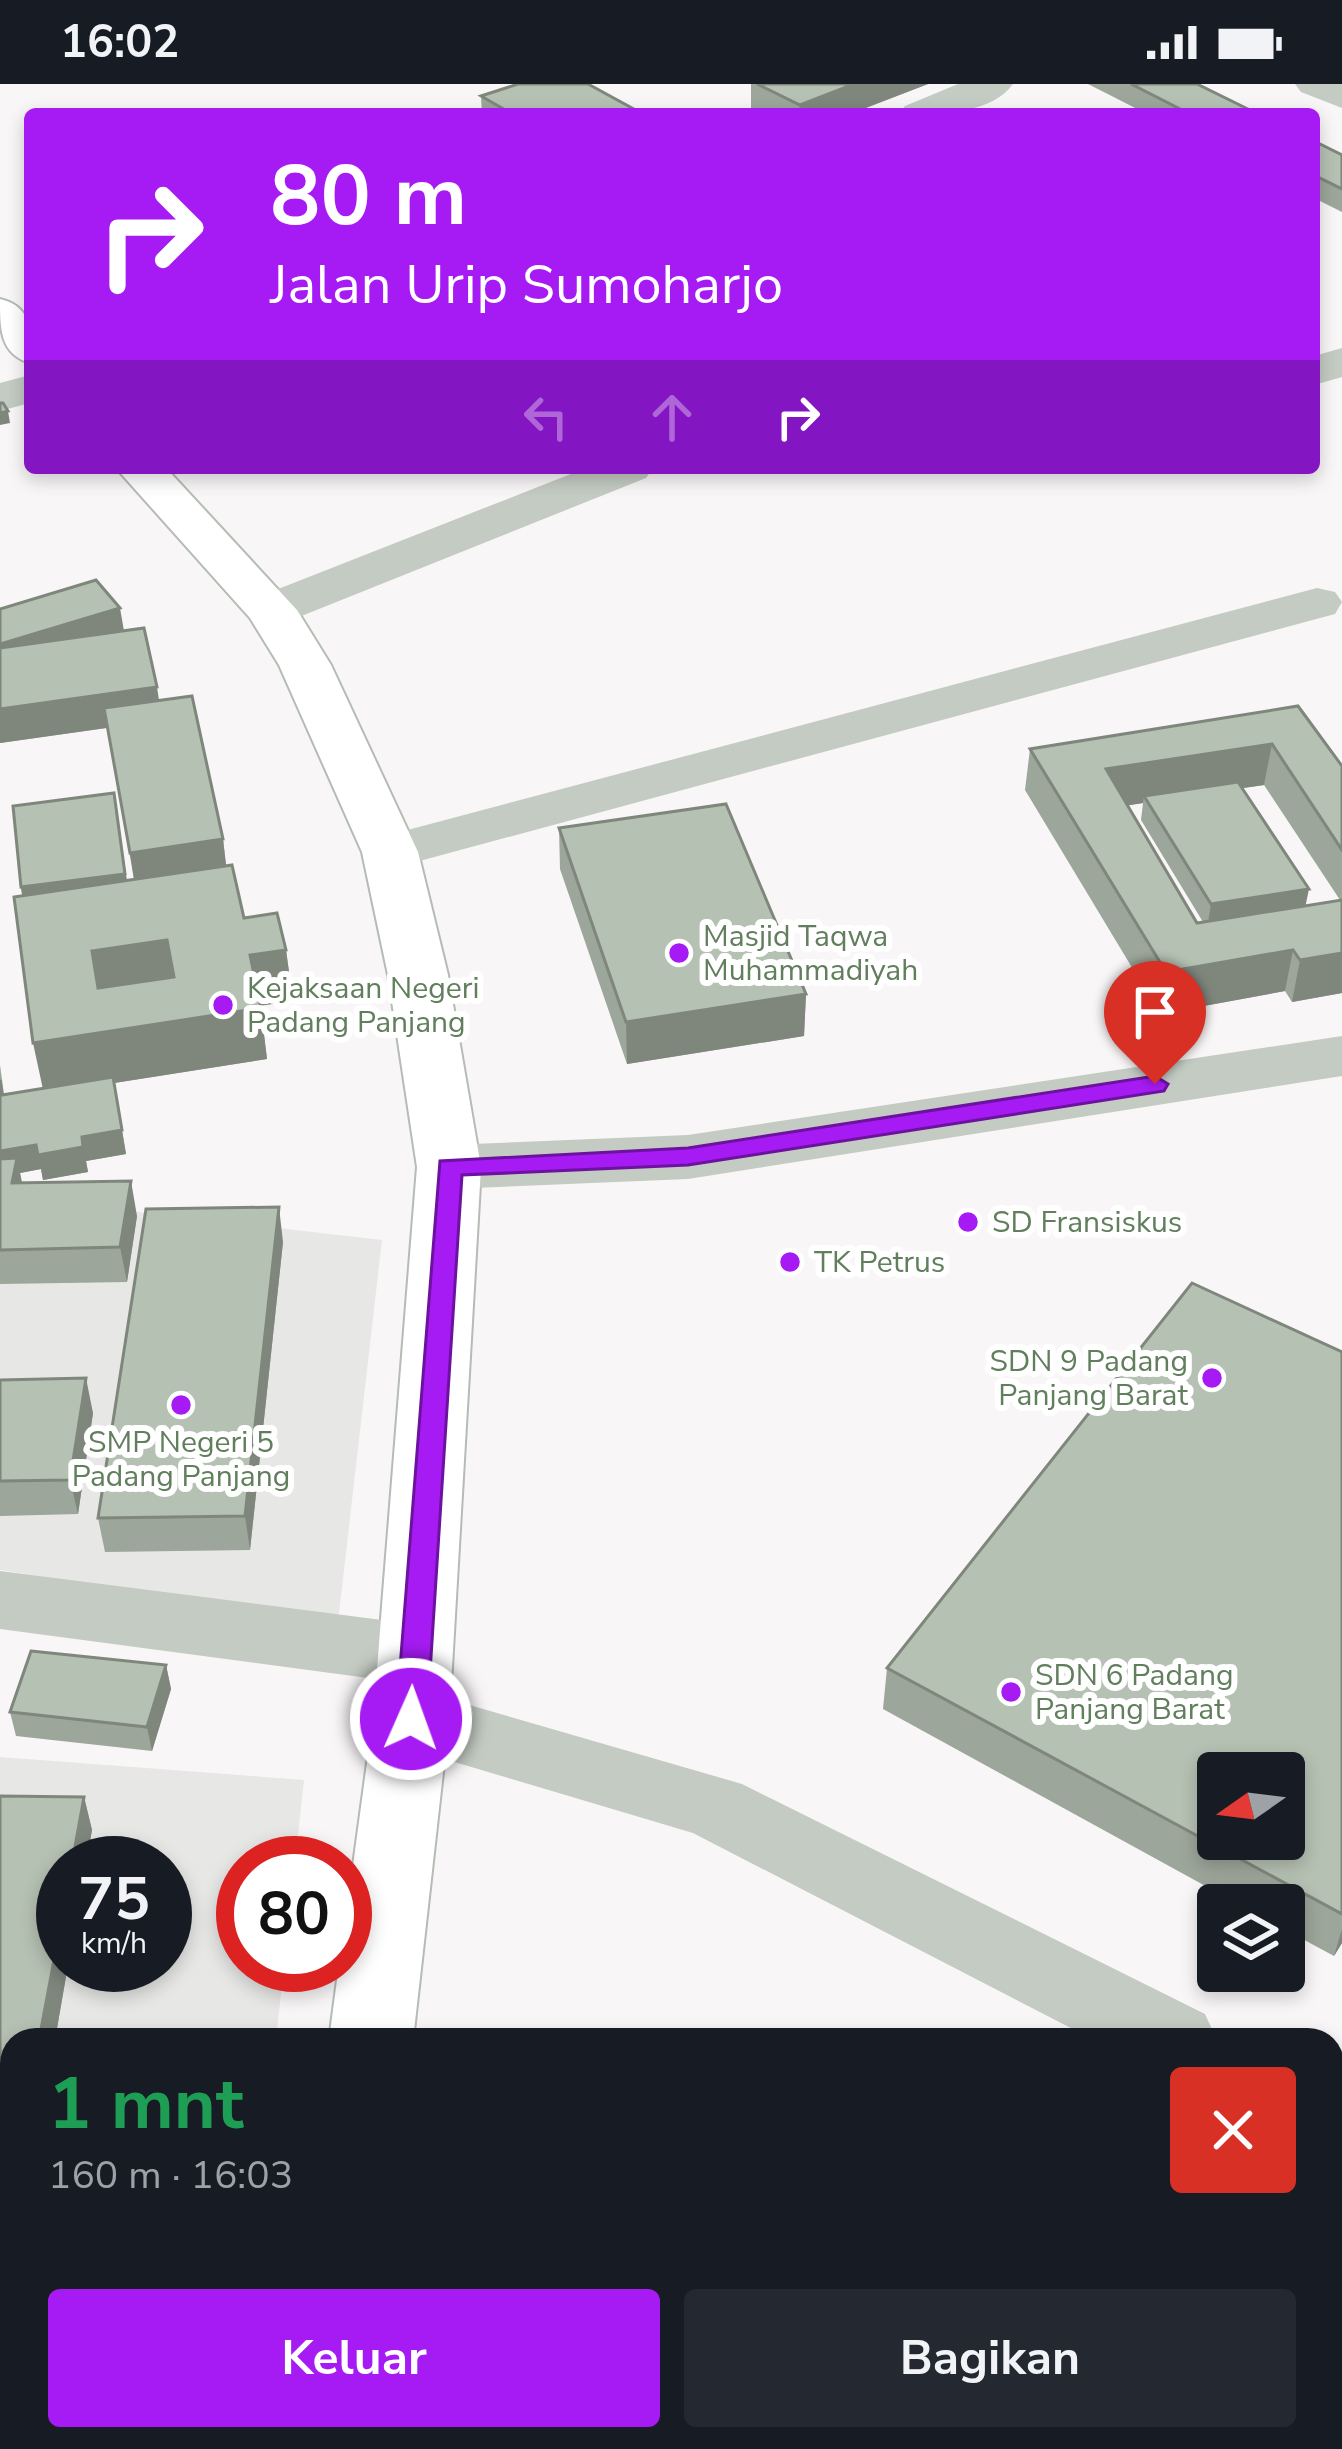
<!DOCTYPE html>
<html lang="id">
<meta charset="utf-8">
<style>
:root{--surface:#171b24;--page:#242831;--text:#f1f3f6;--muted:#9ea1a6;--accent:#a61bf4}
body{margin:0;font-family:"Nunito Sans",sans-serif;background:var(--page);color:var(--text);height:100vh;display:flex;flex-direction:column;font-size:45px;white-space:nowrap}
*{box-sizing:border-box;margin:0}
p{font-size:39px;color:var(--muted)}
.icon{flex:none;width:66px;height:66px;fill:none;stroke:currentColor;stroke-width:2;stroke-linecap:round;stroke-linejoin:round}
.map{position:relative;flex:1;overflow:hidden}
.sheet{position:absolute;left:0px;top:1944px;width:1344px;height:423px;display:flex;flex-direction:column;background:var(--surface);border-radius:36px 36px 0 0;box-shadow:0 6px 18px #0003}
.sheet>*{flex:none}
.hud{position:absolute;left:24px;top:24px;width:1296px;height:366px;border-radius:12px;box-shadow:0 6px 18px #0003;background:#a61bf4;color:#fff;overflow:hidden}
.needle{width:78px;rotate:256deg}
.tools{position:absolute;left:1197px;top:1668px;display:grid;gap:24px}
.tools a{display:grid;place-items:center;width:108px;height:108px;border-radius:12px;background:var(--surface);box-shadow:0 6px 18px #0003;font-size:60px}
.speed{position:absolute;left:36px;top:1752px;display:flex;gap:24px;font-size:60px;font-weight:700;text-align:center}
.speed>*{display:grid;place-content:center;width:156px;height:156px;border-radius:50%;background:var(--surface);box-shadow:0 6px 18px #0003;line-height:1}
.speed small{font-size:30px;font-weight:400}
.speed .limit{border:18px solid #d22;background:#fff;color:#111}
.pin{position:absolute;display:grid;place-items:center;width:102px;height:102px;color:#fff;margin:-123px -51px;border-radius:50% 50% 50% 0;rotate:-45deg;box-shadow:0 0 12px #0007}
.pin .icon{rotate:45deg}
.me{position:absolute;width:132px;margin:-66px;rotate:2deg;stroke-linejoin:round;filter:drop-shadow(0 0 9px #0008)}
.turn{display:flex;align-items:center;gap:42px;height:252px;padding:0 48px;font-size:54px}
.turn .icon{width:156px;height:156px;stroke-width:2.5}
.turn b{display:block;font-size:84px;line-height:102px}
.lanes{display:flex;align-items:center;height:114px;padding:0 48px;background:#0003;justify-content:center;gap:60px;direction:ltr}
.lanes .off{opacity:.35}
.round{display:grid;place-items:center;flex:none;width:126px;height:126px;border-radius:12px;background:var(--page)}
.head{display:flex;align-items:center;justify-content:space-between;height:204px;padding:0 48px}
h1{font-size:72px;font-weight:700;line-height:90px;color:#1e9e55}
.action{display:flex;gap:24px;margin-top:auto;padding:24px 48px}
.action a{flex:1;height:138px;border-radius:12px;background:var(--accent);color:#fff;font-size:48px;font-weight:700;line-height:138px;text-align:center}
.action a+a{background:var(--page);color:var(--text)}
.status{display:flex;justify-content:space-between;align-items:center;height:84px;padding:0 60px;background:var(--surface);direction:ltr}
.status svg{height:33px;fill:currentColor}
.map>svg:first-child{display:block}
.built{fill:#e7e7e6;fill-rule:evenodd}
.lines{fill:none;stroke-linecap:round;stroke-linejoin:round}
.highway-casing{stroke:#b4bcb3;stroke-width:4}
.minor{fill:#c3cbc2;fill-rule:evenodd}
.highway{fill:#fff;fill-rule:evenodd}
.wall{fill:#9ca69a;fill-rule:evenodd}
.shaded-wall{fill:#7f877d}
.building{fill:#b5c1b3;stroke:#7f877d;stroke-width:3;fill-rule:evenodd}
.route{fill:#a61bf4;stroke:#6c129f;stroke-width:3}
.poi-dot{fill:#a61bf4;stroke:#fff;stroke-width:4.5}
.labels{text-anchor:middle;dominant-baseline:central;stroke-width:12;stroke-linejoin:round;paint-order:stroke}
.poi-label{font-size:30px;fill:#617e5d;stroke:#fff;text-anchor:start}
</style>
<div class="status"><b>16:02</b><svg viewBox="0 0 49 12"><path d="M0 12V9h3v3zM5 12V6h3v6zM10 12V3h3v9zM15 12V0h3v12zM26 1h20v11H26zM47 4h2v5h-2z"/></svg></div>
<div class="map">
<svg width="1342" height="2365" viewBox="0 0 1342 2365">
<rect width="100%" height="100%" fill="#f9f6f8"/>
<!-- built -->
<g class="built">
<path d="M 0,1112 L 382,1156 L 338,1538 L 0,1486 Z"/>
<path d="M 0,1673 L 304,1696 L 295,1779 L 243,1779 L 243,1881 L 284,1881 L 276,1956 L 12,1956 L 12,2211 L 0,2210 ZM 63,1779 L 165,1779 L 165,1881 L 63,1881 Z"/>
</g>
<g class="lines">
<!-- highway casing -->
<g class="highway-casing">
<g id="highway">
<path d="M 0,215 C 34,223 30,249 30,279 C 0,270 0,245 0,215 Z"/>
<path d="M 116,384 L 166,384 L 297,526 L 331,581 L 418,768 L 448,891 L 481,1083 L 449,1635 L 413,1956 L 329,1956 L 339,1881 L 345,1881 L 345,1840 L 373,1635 L 417,1083 L 388,891 L 362,768 L 279,581 L 250,534 Z"/>
<path d="M 272,2355 L 364,2355 L 362,2365 L 270,2365 Z"/>
</g>
</g>
<!-- minor -->
<g class="minor">
<path d="M 958,0 L 1013,0 C 990,32 934,30 899,30 L 905,22 Z"/>
<path d="M 1295,0 L 1342,0 L 1342,24 L 1301,8 Z"/>
<path d="M 1342,264 L 1342,293 L 1314,301 L 1314,272 Z"/>
<path d="M 30,291 L 30,319 L 0,327 L 0,299 Z"/>
<path d="M 586,384 L 653,384 L 646,394 L 289,537 L 271,541 L 253,537 L 245,526 L 253,515 Z"/>
<path d="M 1317,504 L 1335,508 L 1342,518 L 1335,530 L 390,785 L 370,780 L 362,768 L 370,756 Z"/>
<path d="M 1342,952 L 1342,992 L 688,1095 L 449,1105 L 426,1098 L 417,1083 L 426,1068 L 449,1061 L 688,1051 Z"/>
<path d="M 0,1487 L 413,1540 L 439,1549 L 450,1570 L 439,1591 L 413,1600 L 0,1545 Z"/>
<path d="M 411,1604 L 742,1700 L 1205,1930 L 1217,1956 L 1094,1956 L 693,1749 L 384,1657 L 373,1635 L 384,1613 Z"/>
<path d="M 1332,1997 L 1342,2001 L 1342,2080 L 1332,2076 Z"/>
<path d="M 0,2212 L 12,2214 L 12,2302 L 0,2300 Z"/>
</g>
<!-- highway -->
<use href="#highway" class="highway"/>
</g>
<!-- wall -->
<g class="wall">
<path d="M 751,0 L 928,0 L 850,30 L 758,30 L 751,26 Z"/>
<path d="M 1088,0 L 1197,0 L 1258,30 L 1147,30 Z"/>
<path d="M 481,12 L 643,30 L 482,30 Z"/>
<path d="M 1314,57 L 1342,71 L 1342,128 L 1314,114 Z"/>
<path d="M 0,525 L 124,547 L 159,616 L 223,755 L 226,782 L 244,834 L 286,866 L 293,917 L 260,922 L 267,975 L 114,999 L 126,1070 L 86,1077 L 88,1088 L 43,1096 L 41,1085 L 20,1089 L 22,1099 L 137,1132 L 127,1198 L 0,1200 L 0,981 L 4,1010 L 43,1004 L 21,803 L 114,709 L 127,796 L 134,795 L 107,644 L 0,659 Z"/>
<path d="M 1298,622 L 1342,682 L 1342,909 L 1292,918 L 1285,907 L 1160,930 L 1025,706 L 1030,665 ZM 1264,701 L 1340,816 L 1305,822 L 1243,704 ZM 1143,719 L 1141,736 L 1203,838 L 1197,839 L 1128,721 Z"/>
<path d="M 559,744 L 806,910 L 804,952 L 627,980 L 560,785 Z"/>
<path d="M 283,1158 L 250,1466 L 105,1468 L 98,1434 Z"/>
<path d="M 1342,1268 L 1342,1859 L 1334,1872 L 1284,1845 L 1284,1821 L 1240,1821 L 883,1625 L 887,1584 Z"/>
<path d="M 0,1296 L 93,1329 L 78,1430 L 0,1432 Z"/>
<path d="M 166,1581 L 171,1605 L 152,1667 L 16,1652 L 10,1628 Z"/>
<path d="M 0,1712 L 84,1713 L 92,1746 L 86,1779 L 63,1779 L 68,1881 L 55,1956 L 12,1956 L 12,2143 L 0,2143 Z"/>
<path d="M 1248,2355 L 1325,2355 L 1319,2365 L 1262,2365 Z"/>
</g>
<!-- shaded-wall -->
<g class="shaded-wall">
<path d="M 854,0 L 928,0 L 850,30 L 799,30 L 800,21 Z"/>
<path d="M 8,327 L 10,339 L 0,341 L 0,329 Z"/>
<path d="M 120,524 L 124,547 L 0,585 L 0,560 Z"/>
<path d="M 157,603 L 162,636 L 0,659 L 0,625 Z"/>
<path d="M 1272,660 L 1264,701 L 1148,718 L 1144,712 L 1143,719 L 1101,726 L 1106,685 Z"/>
<path d="M 114,709 L 129,814 L 25,827 L 21,803 Z"/>
<path d="M 223,755 L 227,789 L 135,802 L 130,769 Z"/>
<path d="M 1309,805 L 1304,829 L 1207,845 L 1211,820 Z"/>
<path d="M 167,856 L 175,907 L 261,924 L 267,975 L 44,1010 L 33,959 L 92,867 Z"/>
<path d="M 286,866 L 293,917 L 256,922 L 250,871 Z"/>
<path d="M 1293,866 L 1285,907 L 1160,930 L 1166,888 Z"/>
<path d="M 1342,869 L 1342,909 L 1292,918 L 1300,876 Z"/>
<path d="M 806,910 L 804,952 L 627,980 L 626,938 Z"/>
<path d="M 122,1046 L 126,1070 L 86,1077 L 88,1088 L 43,1096 L 41,1085 L 20,1089 L 24,1109 L 0,1092 L 0,1067 Z"/>
<path d="M 131,1097 L 137,1132 L 127,1198 L 120,1163 Z"/>
<path d="M 279,1123 L 283,1158 L 250,1466 L 245,1432 Z"/>
<path d="M 86,1294 L 93,1329 L 78,1430 L 70,1396 Z"/>
<path d="M 166,1581 L 171,1605 L 152,1667 L 147,1643 Z"/>
<path d="M 84,1713 L 92,1746 L 86,1779 L 72,1779 Z"/>
<path d="M 63,1828 L 63,1881 L 68,1881 L 55,1956 L 39,1956 Z"/>
<path d="M 1342,1845 L 1342,1859 L 1334,1872 Z"/>
<path d="M 1342,2316 L 1342,2327 L 1332,2343 L 1332,2332 Z"/>
<path d="M 1318,2355 L 1325,2355 L 1319,2365 L 1312,2365 Z"/>
</g>
<!-- building -->
<g class="building">
<path d="M 518,0 L 588,0 L 643,30 L 512,30 L 481,12 Z"/>
<path d="M 757,0 L 854,0 L 800,21 Z"/>
<path d="M 1131,0 L 1197,0 L 1258,30 L 1190,30 Z"/>
<path d="M 1314,57 L 1342,71 L 1342,105 L 1314,91 Z"/>
<path d="M 0,319 L 3,319 L 8,327 L 0,329 Z"/>
<path d="M 96,496 L 120,524 L 0,560 L 0,525 Z"/>
<path d="M 144,544 L 157,603 L 0,625 L 0,564 Z"/>
<path d="M 192,612 L 223,755 L 130,769 L 104,624 Z"/>
<path d="M 1298,622 L 1342,682 L 1342,766 L 1272,660 L 1106,685 L 1197,839 L 1342,816 L 1342,869 L 1300,876 L 1293,866 L 1166,888 L 1030,665 Z"/>
<path d="M 1238,698 L 1309,805 L 1211,820 L 1144,712 Z"/>
<path d="M 114,709 L 125,790 L 21,803 L 13,722 Z"/>
<path d="M 726,720 L 806,910 L 626,938 L 559,744 Z"/>
<path d="M 232,781 L 244,834 L 277,829 L 286,866 L 250,871 L 261,924 L 33,959 L 14,813 ZM 167,856 L 174,893 L 98,904 L 92,867 Z"/>
<path d="M 113,993 L 122,1046 L 82,1053 L 83,1063 L 38,1071 L 36,1061 L 0,1067 L 0,996 L 2,1011 Z"/>
<path d="M 17,1074 L 12,1099 L 131,1097 L 120,1163 L 0,1166 L 0,1075 Z"/>
<path d="M 279,1123 L 245,1432 L 98,1434 L 146,1125 Z"/>
<path d="M 1192,1199 L 1342,1268 L 1342,1830 L 887,1584 ZM 1218,1689 L 1284,1689 L 1284,1755 L 1218,1755 Z"/>
<path d="M 86,1294 L 70,1396 L 0,1397 L 0,1296 Z"/>
<path d="M 31,1567 L 166,1581 L 147,1643 L 10,1628 Z"/>
<path d="M 0,1712 L 84,1713 L 72,1779 L 63,1779 L 63,1828 L 39,1956 L 12,1956 L 11,2112 L 0,2112 Z"/>
<path d="M 1332,2065 L 1342,2071 L 1342,2316 L 1332,2332 Z"/>
<path d="M 1299,2355 L 1318,2355 L 1312,2364 Z"/>
</g>
<!-- route -->
<path class="route" d="M 1155,992 L 1168,1000 L 1164,1007 L 688,1081 L 462,1091 L 427,1635 L 422,1644 L 400,1644 L 396,1635 L 440,1077 L 688,1064 Z"/>
<!-- markers -->
<g class="poi-dot">
<circle cx="679" cy="869" r="12"/>
<circle cx="223" cy="921" r="12"/>
<circle cx="968" cy="1138" r="12"/>
<circle cx="790" cy="1178" r="12"/>
<circle cx="1212" cy="1294" r="12"/>
<circle cx="181" cy="1321" r="12"/>
<circle cx="1011" cy="1608" r="12"/>
</g>
<g class="labels">
<!-- poi labels -->
<g class="poi-label">
<text x="703" y="852">Masjid Taqwa<tspan x="703" dy="34">Muhammadiyah</tspan></text>
<text x="247" y="904">Kejaksaan Negeri<tspan x="247" dy="34">Padang Panjang</tspan></text>
<text x="992" y="1138">SD Fransiskus</text>
<text x="814" y="1178">TK Petrus</text>
<text x="1188" y="1277" text-anchor="end">SDN 9 Padang<tspan x="1188" dy="34">Panjang Barat</tspan></text>
<text x="181" y="1358" text-anchor="middle">SMP Negeri 5<tspan x="181" dy="34">Padang Panjang</tspan></text>
<text x="1035" y="1591">SDN 6 Padang<tspan x="1035" dy="34">Panjang Barat</tspan></text>
</g>
</g>
</svg>
<div class="tools">
<a><svg class="needle" viewBox="-14 -14 28 28"><path d="M0-13l5 13h-10z" fill="#e53935"/><path d="M0 13l5-13h-10z" fill="#9ea1a6"/></svg></a>
<a><svg class="icon" aria-label="layers" viewBox="0 0 24 24"><path d="M12 4l9 5-9 5-9-5zM3 14l9 5 9-5"/></svg></a>
</div>
<div class="speed"><div>75<small>km/h</small></div><div class="limit">80</div></div>
<div class="pin" style="left:1155px;top:1000px;background:#d93025"><svg class="icon" aria-label="arrive" viewBox="0 0 24 24"><path d="M6 21V4h12l-3 4 3 4H6"/></svg></div>
<svg class="me" style="left:411px;top:1635px" viewBox="-20 -20 40 40"><circle r="17" fill="#a61bf4" stroke="#fff" stroke-width="3"/><path d="M0-11L8 9 0 5-8 9z" fill="#fff"/></svg>
<div class="hud">
<div class="turn"><svg class="icon" aria-label="right" viewBox="0 0 24 24"><path d="M7 20v-9h11M14 6l5 5-5 5"/></svg><div><b>80 m</b>Jalan Urip Sumoharjo</div></div>
<div class="lanes"><svg class="icon off" aria-label="left" viewBox="0 0 24 24"><path d="M17 20v-9H6M10 6l-5 5 5 5"/></svg><svg class="icon off" aria-label="ahead" viewBox="0 0 24 24"><path d="M12 20V5M6 11l6-6 6 6"/></svg><svg class="icon" aria-label="right" viewBox="0 0 24 24"><path d="M7 20v-9h11M14 6l5 5-5 5"/></svg></div>
</div>
<section class="sheet">
<div class="head"><div><h1>1 mnt</h1><p>160 m · 16:03</p></div><a class="round" style="background:#d93025;color:#fff"><svg class="icon" aria-label="close" viewBox="0 0 24 24"><path d="M6 6l12 12M18 6L6 18"/></svg></a></div>
<div class="action"><a>Keluar</a><a>Bagikan</a></div>
</section>
</div>
